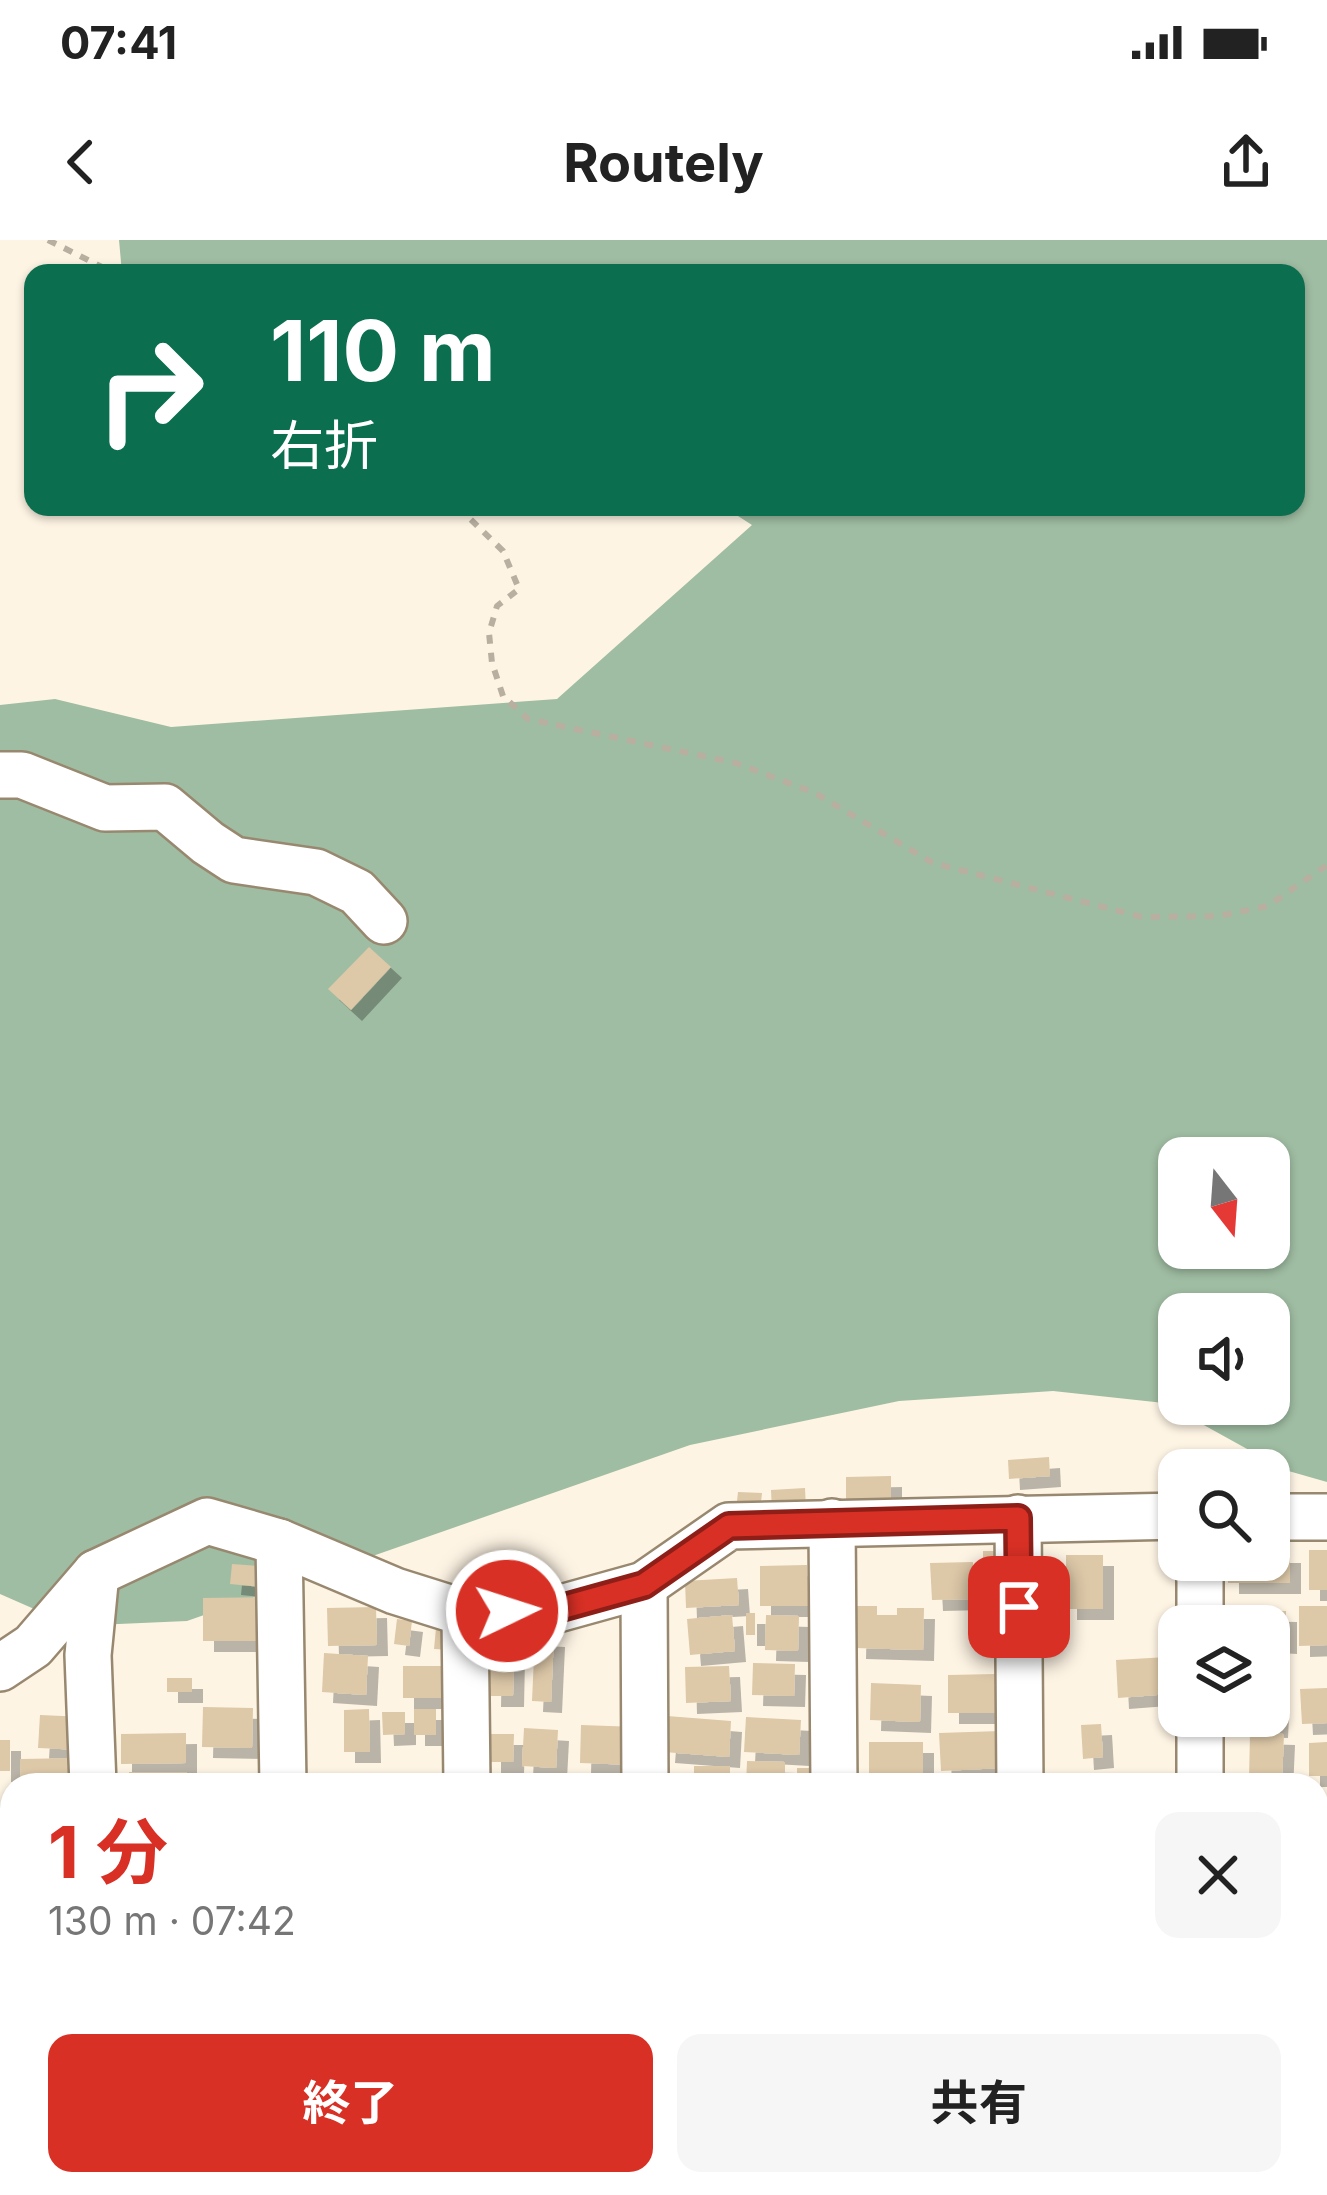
<!DOCTYPE html>
<html lang="ja">
<meta charset="utf-8">
<style>
:root{--surface:#fff;--page:#f6f6f6;--text:#222;--muted:#767676;--accent:#d93025}
body{margin:0;font-family:Inter,"Noto Sans JP",sans-serif;background:var(--page);color:var(--text);height:100vh;display:flex;flex-direction:column;font-size:45px;white-space:nowrap}
*{box-sizing:border-box;margin:0}
p{font-size:39px;color:var(--muted)}
.icon{flex:none;width:66px;height:66px;fill:none;stroke:currentColor;stroke-width:2;stroke-linecap:round;stroke-linejoin:round}
.map{position:relative;flex:1;overflow:hidden}
.sheet{position:absolute;left:0px;top:1533px;width:1329px;height:423px;display:flex;flex-direction:column;background:var(--surface);border-radius:36px 36px 0 0;box-shadow:0 3px 9px #0004}
.sheet>*{flex:none}
.guide{position:absolute;left:24px;top:24px;width:1281px;height:252px;border-radius:24px;box-shadow:0 3px 9px #0004;background:#0b6e4f;color:#fff;overflow:hidden}
.needle{width:78px;rotate:163deg}
.fabs{position:absolute;left:1158px;top:897px;display:grid;gap:24px}
.fabs a{display:grid;place-items:center;width:132px;height:132px;border-radius:24px;background:var(--surface);box-shadow:0 3px 9px #0004;font-size:60px}
.pin{position:absolute;display:grid;place-items:center;width:102px;height:102px;color:#fff;margin:-51px;border-radius:24px;box-shadow:0 6px 18px #0006}
.me{position:absolute;width:132px;margin:-66px;rotate:86deg;stroke-linejoin:round;filter:drop-shadow(0 0 9px #0008)}
.turn{display:flex;align-items:center;gap:42px;height:252px;padding:0 48px;font-size:54px}
.turn .icon{width:156px;height:156px;stroke-width:2.5}
.turn b{display:block;font-size:84px;line-height:102px}
.round{display:grid;place-items:center;flex:none;width:126px;height:126px;border-radius:24px;background:var(--page)}
.summary{display:flex;align-items:center;justify-content:space-between;height:204px;padding:0 48px}
h1{font-size:72px;font-weight:700;line-height:90px;color:var(--accent)}
.cta{display:flex;gap:24px;margin-top:auto;padding:24px 48px}
.cta a{flex:1;height:138px;border-radius:24px;background:var(--accent);color:#fff;font-size:48px;font-weight:700;line-height:138px;text-align:center}
.cta a+a{background:var(--page);color:var(--text)}
.status{display:flex;justify-content:space-between;align-items:center;height:84px;padding:0 60px;background:var(--surface);direction:ltr}
.status svg{height:33px;fill:currentColor}
header{display:flex;justify-content:space-between;align-items:center;height:156px;padding:0 48px;background:var(--surface);font-size:54px;font-weight:700}
.map>svg:first-child{display:block}
.forest{fill:#9fbda2;fill-rule:evenodd}
.building{fill:#ddc8a8;filter:url(#shadow)}
.lines{fill:none;stroke-linecap:round;stroke-linejoin:round}
.minor-casing{stroke:#98886f;stroke-width:50}
.path{stroke:#b8afa1;stroke-width:6;stroke-dasharray:9 9;stroke-linecap:butt}
.minor{stroke:#fff;stroke-width:45}
.route-casing{stroke:#8d1f18;stroke-width:30}
.route{stroke:#d93025;stroke-width:21}
</style>
<div class="status"><b>07:41</b><svg viewBox="0 0 49 12"><path d="M0 12V9h3v3zM5 12V6h3v6zM10 12V3h3v9zM15 12V0h3v12zM26 1h20v11H26zM47 4h2v5h-2z"/></svg></div>
<header><svg class="icon" aria-label="back" viewBox="0 0 24 24"><path d="M15 5l-7 7 7 7"/></svg>Routely<svg class="icon" aria-label="share" viewBox="0 0 24 24"><path d="M12 15V3M7 8l5-5 5 5M5 13v7h14v-7"/></svg></header>
<div class="map">
<svg width="1327" height="1955" viewBox="0 0 1327 1955">
<defs>
<filter id="shadow"><feDropShadow dx="11" dy="11" stdDeviation="0" flood-color="#0004"/></filter>
</defs>
<rect width="100%" height="100%" fill="#fef4e4"/>
<!-- forest -->
<path class="forest" d="M 119,0 L 1327,0 L 1327,1242 L 1285,1230 L 1164,1163 L 1053,1151 L 899,1161 L 690,1205 L 187,1381 L 73,1386 L 0,1354 L 0,465 L 55,459 L 171,487 L 557,459 L 752,285 L 724,267 L 1296,267 L 1296,33 L 122,33 ZM 1179,918 L 1269,918 L 1269,1008 L 1179,1008 ZM 1179,1074 L 1269,1074 L 1269,1164 L 1179,1164 Z"/>
<!-- building -->
<g class="building">
<path d="M 369,707 L 391,727 L 351,770 L 328,749 Z"/>
<path d="M 1049,1217 L 1050,1236 L 1009,1239 L 1008,1220 Z"/>
<path d="M 891,1236 L 891,1268 L 846,1269 L 846,1237 Z"/>
<path d="M 805,1248 L 806,1269 L 772,1272 L 771,1250 Z"/>
<path d="M 738,1252 L 762,1253 L 760,1272 L 736,1270 Z"/>
<rect x="1309" y="1310" width="18" height="40"/>
<path d="M 983,1311 L 1012,1311 L 1012,1358 L 983,1359 Z"/>
<path d="M 1269,1312 L 1290,1312 L 1290,1343 L 1228,1343 L 1228,1320 L 1269,1320 Z"/>
<rect x="1066" y="1315" width="37" height="54"/>
<path d="M 973,1322 L 975,1359 L 932,1360 L 930,1323 Z"/>
<path d="M 232,1324 L 261,1326 L 260,1347 L 230,1344 Z"/>
<path d="M 807,1325 L 808,1366 L 760,1366 L 760,1326 Z"/>
<path d="M 737,1338 L 739,1365 L 686,1368 L 685,1341 Z"/>
<path d="M 264,1357 L 265,1401 L 203,1401 L 203,1358 Z"/>
<path d="M 856,1366 L 877,1366 L 877,1375 L 897,1375 L 897,1368 L 924,1368 L 923,1410 L 855,1408 Z"/>
<path d="M 1299,1366 L 1327,1366 L 1327,1405 L 1299,1406 Z"/>
<path d="M 376,1367 L 377,1405 L 328,1406 L 327,1368 Z"/>
<path d="M 1238,1370 L 1286,1371 L 1286,1403 L 1269,1402 L 1269,1386 L 1237,1386 Z"/>
<rect x="746" y="1373" width="9" height="22"/>
<path d="M 732,1375 L 735,1411 L 690,1415 L 687,1379 Z"/>
<path d="M 766,1375 L 799,1376 L 798,1411 L 765,1410 Z"/>
<path d="M 397,1379 L 412,1381 L 409,1406 L 394,1404 Z"/>
<path d="M 436,1388 L 454,1390 L 452,1410 L 434,1409 Z"/>
<path d="M 535,1395 L 554,1396 L 551,1462 L 532,1461 Z"/>
<path d="M 491,1407 L 514,1408 L 513,1456 L 490,1456 Z"/>
<path d="M 324,1413 L 368,1416 L 366,1455 L 322,1452 Z"/>
<path d="M 1167,1417 L 1170,1454 L 1118,1458 L 1116,1420 Z"/>
<path d="M 753,1423 L 795,1424 L 794,1456 L 752,1455 Z"/>
<path d="M 403,1426 L 449,1426 L 448,1458 L 403,1458 Z"/>
<path d="M 729,1426 L 731,1461 L 686,1463 L 685,1427 Z"/>
<path d="M 995,1434 L 995,1473 L 948,1473 L 948,1435 Z"/>
<rect x="167" y="1438" width="25" height="14"/>
<path d="M 871,1443 L 921,1445 L 920,1482 L 870,1480 Z"/>
<path d="M 1269,1445 L 1279,1445 L 1277,1487 L 1214,1485 L 1215,1476 L 1269,1476 Z"/>
<path d="M 1327,1448 L 1327,1483 L 1302,1484 L 1300,1449 Z"/>
<path d="M 203,1467 L 253,1468 L 252,1508 L 202,1507 Z"/>
<path d="M 369,1469 L 370,1512 L 344,1512 L 344,1470 Z"/>
<rect x="414" y="1469" width="22" height="26"/>
<path d="M 382,1472 L 405,1472 L 405,1494 L 383,1495 Z"/>
<path d="M 40,1475 L 85,1477 L 83,1510 L 38,1508 Z"/>
<path d="M 667,1476 L 731,1481 L 729,1517 L 664,1512 Z"/>
<path d="M 746,1477 L 801,1480 L 799,1515 L 744,1512 Z"/>
<path d="M 1101,1484 L 1103,1517 L 1083,1519 L 1081,1485 Z"/>
<path d="M 581,1485 L 637,1487 L 636,1525 L 580,1523 Z"/>
<path d="M 524,1488 L 558,1490 L 556,1528 L 522,1526 Z"/>
<path d="M 1001,1491 L 1003,1528 L 941,1531 L 939,1493 Z"/>
<path d="M 186,1493 L 186,1523 L 121,1524 L 121,1494 Z"/>
<path d="M 1250,1493 L 1284,1494 L 1282,1540 L 1249,1539 Z"/>
<path d="M 490,1494 L 514,1494 L 513,1522 L 490,1522 Z"/>
<rect x="0" y="1500" width="10" height="31"/>
<path d="M 869,1502 L 923,1502 L 923,1533 L 869,1534 Z"/>
<path d="M 1327,1502 L 1327,1536 L 1309,1536 L 1309,1503 Z"/>
<path d="M 79,1518 L 80,1545 L 21,1545 L 20,1519 Z"/>
<path d="M 747,1521 L 785,1522 L 785,1545 L 746,1545 Z"/>
<rect x="694" y="1526" width="36" height="19"/>
<rect x="797" y="1528" width="15" height="15"/>
<rect x="129" y="1532" width="58" height="13"/>
<path d="M 417,1534 L 444,1536 L 444,1545 L 417,1545 Z"/>
<path d="M 383,1535 L 408,1536 L 407,1545 L 382,1545 Z"/>
<path d="M 591,1537 L 632,1538 L 632,1545 L 591,1545 Z"/>
<path d="M 330,1539 L 371,1541 L 371,1545 L 330,1545 Z"/>
<rect x="1317" y="1559" width="10" height="30"/>
<path d="M 1327,1601 L 1327,1642 L 1317,1643 L 1317,1602 Z"/>
<path d="M 1318,1652 L 1327,1652 L 1327,1698 L 1317,1698 Z"/>
<rect x="1317" y="1704" width="10" height="47"/>
<path d="M 1317,1773 L 1327,1773 L 1327,1807 L 1317,1808 Z"/>
<path d="M 1317,1823 L 1327,1824 L 1327,1867 L 1317,1868 Z"/>
<path d="M 223,1944 L 269,1944 L 269,1952 L 222,1950 Z"/>
<path d="M 316,1944 L 369,1944 L 369,1951 L 315,1950 Z"/>
<rect x="576" y="1944" width="50" height="11"/>
<path d="M 632,1944 L 685,1944 L 685,1952 L 632,1953 Z"/>
<rect x="754" y="1944" width="50" height="11"/>
<path d="M 1053,1949 L 1090,1952 L 1090,1955 L 1053,1955 Z"/>
</g>
<g class="lines">
<!-- minor casing -->
<g class="minor-casing">
<g id="minor">
<path d="M 0,535 L 22,535 L 105,568 L 165,567 L 208,603 L 234,620 L 316,632 L 357,652 L 384,681"/>
<path d="M 1269,1277 L 1327,1277"/>
<path d="M 1018,1278 L 1020,1545"/>
<path d="M 832,1282 L 834,1545"/>
<path d="M 279,1302 L 283,1545"/>
<path d="M 1200,1320 L 1200,1386"/>
<path d="M 644,1345 L 645,1545"/>
<path d="M 465,1373 L 467,1545"/>
<path d="M 0,1428 L 33,1406 L 96,1333 L 207,1281 L 279,1302 L 395,1351 L 465,1373 L 554,1370 L 644,1345 L 729,1286 L 1179,1276"/>
<path d="M 1200,1476 L 1200,1545"/>
<path d="M 93,1545 L 88,1415 L 96,1333"/>
<path d="M 0,1655 L 12,1655"/>
<path d="M 1317,1760 L 1327,1760"/>
<path d="M 102,1944 L 102,1955"/>
<path d="M 290,1944 L 290,1955"/>
<path d="M 473,1944 L 473,1955"/>
<path d="M 838,1944 L 838,1955"/>
<path d="M 1023,1944 L 1023,1955"/>
<path d="M 1202,1944 L 1202,1955"/>
</g>
</g>
<!-- path -->
<g class="path">
<path d="M 48,0 L 114,33"/>
<path d="M 458,267 L 503,311 L 519,349 L 497,366 L 489,393 L 492,423 L 503,456 L 528,479 L 736,523 L 815,553 L 933,623 L 1142,677 L 1219,676 L 1268,666 L 1327,625"/>
</g>
<!-- minor -->
<use href="#minor" class="minor"/>
</g>
<g class="lines">
<!-- route casing -->
<g class="route-casing">
<path id="route" d="M 507,1371 L 554,1370 L 644,1345 L 729,1286 L 1018,1278 L 1019,1367"/>
</g>
<!-- route -->
<use href="#route" class="route"/>
</g>
</svg>
<div class="fabs">
<a><svg class="needle" viewBox="-14 -14 28 28"><path d="M0-13l5 13h-10z" fill="#e53935"/><path d="M0 13l5-13h-10z" fill="#767676"/></svg></a>
<a><svg class="icon" aria-label="sound" viewBox="0 0 24 24"><path d="M4 9h4l5-4v14l-5-4H4zM17 9q2 3 0 6"/></svg></a>
<a><svg class="icon" aria-label="search" viewBox="0 0 24 24"><circle cx="10" cy="10" r="6"/><path d="M15 15l6 6"/></svg></a>
<a><svg class="icon" aria-label="layers" viewBox="0 0 24 24"><path d="M12 4l9 5-9 5-9-5zM3 14l9 5 9-5"/></svg></a>
</div>
<div class="pin" style="left:1019px;top:1367px;background:#d93025"><svg class="icon" aria-label="arrive" viewBox="0 0 24 24"><path d="M6 21V4h12l-3 4 3 4H6"/></svg></div>
<svg class="me" style="left:507px;top:1371px" viewBox="-20 -20 40 40"><circle r="17" fill="#d93025" stroke="#fff" stroke-width="3"/><path d="M0-11L8 9 0 5-8 9z" fill="#fff"/></svg>
<div class="guide">
<div class="turn"><svg class="icon" aria-label="right" viewBox="0 0 24 24"><path d="M7 20v-9h11M14 6l5 5-5 5"/></svg><div><b>110 m</b>右折</div></div>
</div>
<section class="sheet">
<div class="summary"><div><h1>1 分</h1><p>130 m · 07:42</p></div><a class="round"><svg class="icon" aria-label="close" viewBox="0 0 24 24"><path d="M6 6l12 12M18 6L6 18"/></svg></a></div>
<div class="cta"><a>終了</a><a>共有</a></div>
</section>
</div>
